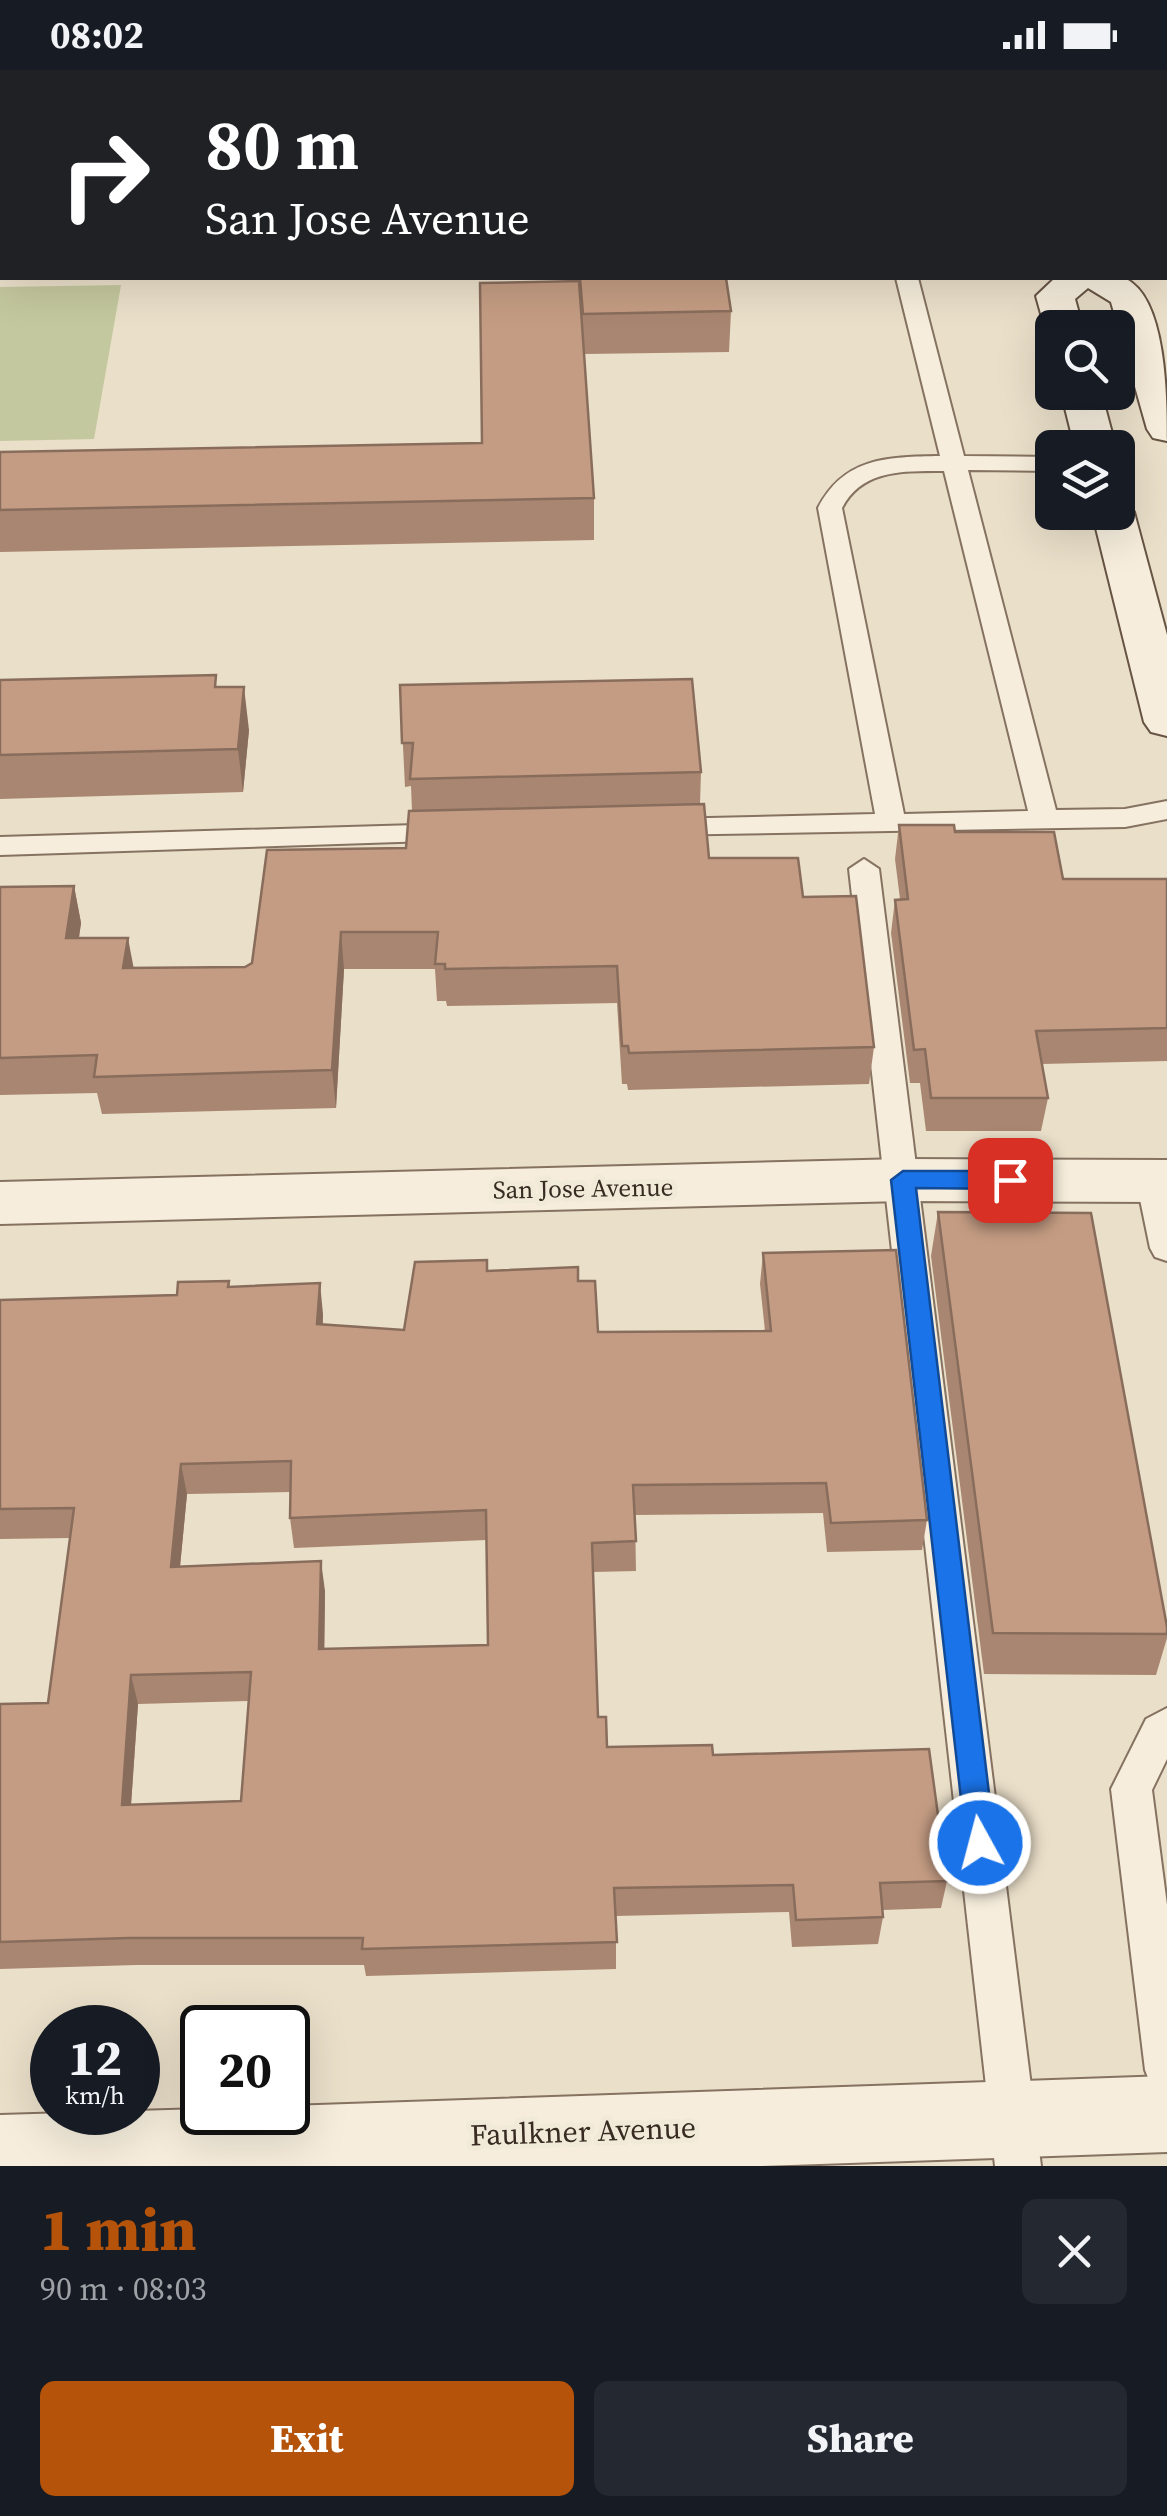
<!DOCTYPE html>
<meta charset="utf-8">
<style>
:root{--surface:#171b24;--page:#242831;--text:#f1f3f6;--muted:#9ea1a6;--accent:#b45309}
body{margin:0;font-family:"Source Serif 4",serif;background:var(--page);color:var(--text);height:100vh;display:flex;flex-direction:column;font-size:38px;white-space:nowrap}
*{box-sizing:border-box;margin:0}
p{font-size:32px;color:var(--muted)}
.icon{flex:none;width:55px;height:55px;fill:none;stroke:currentColor;stroke-width:2;stroke-linecap:round;stroke-linejoin:round}
.map{position:relative;height:2096px;overflow:hidden}
.panel{display:flex;flex-direction:column;background:var(--surface);flex:1}
.panel>*{flex:none}
.guide{position:absolute;left:0px;top:0px;width:1168px;height:210px;box-shadow:0 10px 40px #0002;background:#202124;color:#fff;overflow:hidden}
.buttons{position:absolute;left:1035px;top:240px;display:grid;gap:20px}
.buttons a{display:grid;place-items:center;width:100px;height:100px;border-radius:15px;background:var(--surface);box-shadow:0 10px 40px #0002;font-size:50px}
.speed{position:absolute;left:30px;top:1935px;display:flex;gap:20px;font-size:50px;font-weight:700;text-align:center}
.speed>*{display:grid;place-content:center;width:130px;height:130px;border-radius:50%;background:var(--surface);box-shadow:0 10px 40px #0002;line-height:1}
.speed small{font-size:25px;font-weight:400}
.speed .limit{border:5px solid #111;border-radius:15px;background:#fff;color:#111}
.pin{position:absolute;display:grid;place-items:center;width:85px;height:85px;color:#fff;margin:-42px;border-radius:20px;box-shadow:0 5px 15px #0006}
.me{position:absolute;width:110px;margin:-55px;rotate:353deg;stroke-linejoin:round;filter:drop-shadow(0 0 8px #0008)}
.turn{display:flex;align-items:center;gap:35px;height:210px;padding:0 40px;font-size:45px}
.turn .icon{width:130px;height:130px;stroke-width:2.5}
.turn b{display:block;font-size:70px;line-height:85px}
.round{display:grid;place-items:center;flex:none;width:105px;height:105px;border-radius:15px;background:var(--page)}
.summary{display:flex;align-items:center;justify-content:space-between;height:170px;padding:0 40px}
h1{font-size:60px;font-weight:800;line-height:75px;color:var(--accent)}
.primary-button{display:flex;gap:20px;margin-top:auto;padding:20px 40px}
.primary-button a{flex:1;height:115px;border-radius:15px;background:var(--accent);color:#fff;font-size:40px;font-weight:800;line-height:115px;text-align:center}
.primary-button a+a{background:var(--page);color:var(--text)}
.status{display:flex;justify-content:space-between;align-items:center;height:70px;padding:0 50px;background:var(--surface);direction:ltr}
.status svg{height:28px;fill:currentColor}
.map>svg:first-child{display:block}
.green{fill:#c4c89e}
.lines{fill:none;stroke-linecap:round;stroke-linejoin:round}
.service-casing{stroke:#857260;stroke-width:4}
.minor-casing{stroke:#857260;stroke-width:4}
.secondary-casing{stroke:#675443;stroke-width:4}
.service{fill:#f6eddc;fill-rule:evenodd}
.minor{fill:#f6eddc;fill-rule:evenodd}
.secondary{fill:#f6eddc;fill-rule:evenodd}
.wall{fill:#a98671;fill-rule:evenodd}
.shaded-wall{fill:#896d5c}
.building{fill:#c49c83;stroke:#896d5c;stroke-width:2.5;fill-rule:evenodd}
.route{fill:#1a73e8;stroke:#114b97;stroke-width:2.5}
.labels{text-anchor:middle;dominant-baseline:central;stroke-width:10;stroke-linejoin:round;paint-order:stroke}
.street-label{font-size:25px;fill:#372b22;stroke:#f2ead8}
.near-street-label{font-size:30px;fill:#372b22;stroke:#f2ead8}
</style>
<div class="status"><b>08:02</b><svg viewBox="0 0 49 12"><path d="M0 12V9h3v3zM5 12V6h3v6zM10 12V3h3v9zM15 12V0h3v12zM26 1h20v11H26zM47 4h2v5h-2z"/></svg></div>
<div class="map">
<svg width="1167" height="2096" viewBox="0 0 1167 2096">
<rect width="100%" height="100%" fill="#eadfc9"/>
<!-- green -->
<g class="green">
<path d="M 0,0 L 956,0 L 2,2 L 0,53 Z"/>
<path d="M 121,215 L 94,369 L 0,371 L 0,217 Z"/>
</g>
<g class="lines">
<!-- service casing -->
<g class="service-casing">
<g id="service">
<path d="M 915,0 L 935,0 L 936,2 L 917,2 Z"/>
<rect x="0" y="75" width="2" height="12"/>
<rect x="1165" y="159" width="2" height="12"/>
<path d="M 896,208 L 918,208 L 964,386 L 1052,387 L 1052,401 L 968,400 L 1056,740 L 1125,739 L 1167,731 L 1167,749 L 1125,757 L 654,765 L 650,758 L 664,749 L 875,744 L 818,438 C 844,387 888,387 940,386 ZM 944,401 L 1028,741 L 904,744 L 842,438 C 862,399 904,401 944,401 Z"/>
<path d="M 450,754 L 464,763 L 460,770 L 0,785 L 0,767 Z"/>
<path d="M 864,789 L 879,799 L 1041,2096 L 995,2096 L 849,799 Z"/>
<path d="M 1153,1098 L 1167,1105 L 1167,1191 L 1155,1187 L 1150,1178 L 1136,1110 L 1141,1101 Z"/>
<path d="M 1167,1638 L 1167,1689 L 1152,1720 L 1167,1835 L 1167,2022 L 1151,2015 L 1145,2000 L 1111,1719 L 1146,1649 Z"/>
</g>
</g>
<!-- minor casing -->
<g class="minor-casing">
<g id="minor">
<path d="M 903,1089 L 1167,1090 L 1167,1132 L 903,1131 L 0,1154 L 0,1112 Z"/>
<path d="M 1167,2006 L 1167,2082 L 762,2096 L 0,2096 L 0,2045 L 202,2039 L 202,2042 L 288,2042 L 288,2036 Z"/>
</g>
</g>
<!-- secondary casing -->
<g class="secondary-casing">
<g id="secondary">
<rect x="1015" y="0" width="32" height="2"/>
<path d="M 1055,208 C 1075,208 1108,202 1126,209 C 1167,229 1167,330 1167,371 L 1153,368 L 1147,359 L 1111,232 L 1088,218 L 1075,229 L 1083,258 L 1052,258 L 1052,267 L 1045,258 L 1036,226 Z"/>
<path d="M 1061,322 L 1101,322 L 1116,378 L 1075,378 Z"/>
<path d="M 1118,430 L 1128,433 L 1134,442 L 1167,565 L 1167,666 L 1151,662 L 1144,652 L 1092,442 L 1118,442 Z"/>
</g>
</g>
<!-- service -->
<use href="#service" class="service"/>
<!-- minor -->
<use href="#minor" class="minor"/>
<!-- secondary -->
<use href="#secondary" class="secondary"/>
</g>
<!-- wall -->
<g class="wall">
<path d="M 579,208 L 726,208 L 731,241 L 729,282 L 584,284 L 594,428 L 594,470 L 0,482 L 0,382 L 482,373 L 579,220 Z"/>
<path d="M 0,610 L 217,617 L 249,660 L 243,722 L 0,729 Z"/>
<path d="M 400,615 L 701,702 L 700,734 L 709,788 L 803,827 L 874,977 L 869,1014 L 628,1020 L 627,1014 L 622,1014 L 617,933 L 447,936 L 446,931 L 437,931 L 435,899 L 344,899 L 336,1038 L 102,1044 L 97,1023 L 0,1025 L 0,817 L 74,816 L 81,853 L 79,868 L 133,898 L 245,897 L 406,778 L 412,741 L 411,716 L 405,717 Z"/>
<path d="M 899,755 L 955,762 L 1063,809 L 1167,809 L 1167,991 L 1042,994 L 1048,1028 L 1041,1061 L 926,1061 L 920,1013 L 910,1013 L 891,863 L 895,830 L 900,829 L 895,789 Z"/>
<path d="M 938,1142 L 1167,1557 L 1167,1568 L 1156,1605 L 984,1604 L 931,1186 Z"/>
<path d="M 763,1183 L 927,1450 L 922,1480 L 827,1482 L 823,1443 L 635,1445 L 636,1501 L 593,1502 L 598,1647 L 607,1677 L 713,1685 L 947,1811 L 941,1838 L 883,1840 L 883,1847 L 878,1874 L 851,1875 L 792,1877 L 789,1842 L 616,1846 L 616,1899 L 366,1906 L 364,1895 L 136,1895 L 0,1899 L 0,1634 L 48,1633 L 70,1468 L 0,1469 L 0,1230 L 177,1225 L 229,1211 L 230,1217 L 323,1244 L 323,1254 L 404,1260 L 487,1201 L 578,1211 L 598,1262 L 765,1261 L 760,1214 ZM 291,1422 L 290,1448 L 294,1478 L 486,1470 L 488,1575 L 324,1579 L 325,1521 L 180,1497 L 187,1424 ZM 248,1631 L 241,1731 L 131,1735 L 138,1634 Z"/>
</g>
<!-- shaded-wall -->
<g class="shaded-wall">
<path d="M 244,617 L 249,660 L 243,722 L 238,679 Z"/>
<path d="M 74,816 L 81,853 L 73,906 L 66,868 Z"/>
<path d="M 341,862 L 344,899 L 336,1038 L 332,1000 Z"/>
<path d="M 128,868 L 135,905 L 123,898 Z"/>
<path d="M 320,1213 L 323,1244 L 321,1285 L 317,1254 Z"/>
<path d="M 181,1394 L 187,1424 L 177,1527 L 171,1497 Z"/>
<path d="M 321,1491 L 325,1521 L 324,1609 L 319,1579 Z"/>
<path d="M 131,1605 L 138,1634 L 129,1763 L 122,1735 Z"/>
</g>
<!-- building -->
<g class="building">
<path d="M 580,208 L 726,208 L 731,241 L 583,244 Z"/>
<path d="M 579,211 L 594,428 L 0,440 L 0,382 L 482,373 L 480,213 Z"/>
<path d="M 216,605 L 215,617 L 244,617 L 238,679 L 0,685 L 0,610 Z"/>
<path d="M 692,609 L 701,702 L 410,709 L 413,673 L 402,673 L 400,615 Z"/>
<path d="M 704,734 L 709,788 L 798,788 L 803,827 L 856,826 L 874,977 L 629,983 L 628,976 L 622,976 L 617,896 L 445,899 L 445,894 L 435,894 L 438,862 L 341,862 L 332,1000 L 94,1007 L 97,985 L 0,988 L 0,817 L 74,816 L 66,868 L 128,868 L 123,898 L 245,897 L 252,893 L 267,780 L 406,778 L 409,741 Z"/>
<path d="M 899,755 L 954,755 L 955,762 L 1054,762 L 1063,809 L 1167,809 L 1167,958 L 1036,961 L 1048,1028 L 931,1028 L 925,979 L 914,980 L 895,830 L 908,829 Z"/>
<path d="M 938,1142 L 1091,1143 L 1167,1557 L 1167,1564 L 993,1563 Z"/>
<path d="M 896,1180 L 927,1450 L 831,1453 L 826,1413 L 633,1415 L 636,1471 L 592,1473 L 598,1647 L 606,1647 L 607,1677 L 712,1675 L 713,1685 L 929,1679 L 947,1811 L 880,1813 L 883,1847 L 856,1848 L 796,1850 L 793,1815 L 614,1818 L 617,1872 L 362,1879 L 363,1868 L 128,1868 L 0,1872 L 0,1634 L 48,1633 L 74,1438 L 0,1439 L 0,1230 L 177,1225 L 178,1212 L 229,1211 L 228,1217 L 320,1213 L 317,1254 L 404,1260 L 415,1192 L 487,1190 L 487,1201 L 578,1197 L 578,1211 L 595,1211 L 598,1262 L 771,1261 L 763,1183 ZM 291,1391 L 290,1448 L 486,1440 L 488,1575 L 319,1579 L 321,1491 L 171,1497 L 181,1394 ZM 251,1602 L 241,1731 L 122,1735 L 131,1605 Z"/>
</g>
<!-- route -->
<path class="route" d="M 903,1101 L 1010,1101 L 1022,1110 L 1010,1119 L 916,1118 L 995,1773 L 991,1783 L 980,1787 L 970,1783 L 966,1773 L 891,1110 Z"/>
<g class="labels">
<!-- street labels -->
<g class="street-label">
<text transform="translate(583 1118) rotate(-1)">San Jose Avenue</text>
</g>
<!-- near-street labels -->
<g class="near-street-label">
<text transform="translate(583 2061) rotate(-2)">Faulkner Avenue</text>
</g>
</g>
</svg>
<div class="buttons">
<a><svg class="icon" aria-label="search" viewBox="0 0 24 24"><circle cx="10" cy="10" r="6"/><path d="M15 15l6 6"/></svg></a>
<a><svg class="icon" aria-label="layers" viewBox="0 0 24 24"><path d="M12 4l9 5-9 5-9-5zM3 14l9 5 9-5"/></svg></a>
</div>
<div class="speed"><div>12<small>km/h</small></div><div class="limit">20</div></div>
<div class="pin" style="left:1010px;top:1110px;background:#d93025"><svg class="icon" aria-label="arrive" viewBox="0 0 24 24"><path d="M6 21V4h12l-3 4 3 4H6"/></svg></div>
<svg class="me" style="left:980px;top:1773px" viewBox="-20 -20 40 40"><circle r="17" fill="#1a73e8" stroke="#fff" stroke-width="3"/><path d="M0-11L8 9 0 5-8 9z" fill="#fff"/></svg>
<div class="guide">
<div class="turn"><svg class="icon" aria-label="right" viewBox="0 0 24 24"><path d="M7 20v-9h11M14 6l5 5-5 5"/></svg><div><b>80 m</b>San Jose Avenue</div></div>
</div>
</div>
<section class="panel">
<div class="summary"><div><h1>1 min</h1><p>90 m · 08:03</p></div><a class="round"><svg class="icon" aria-label="close" viewBox="0 0 24 24"><path d="M6 6l12 12M18 6L6 18"/></svg></a></div>
<div class="primary-button"><a>Exit</a><a>Share</a></div>
</section>
